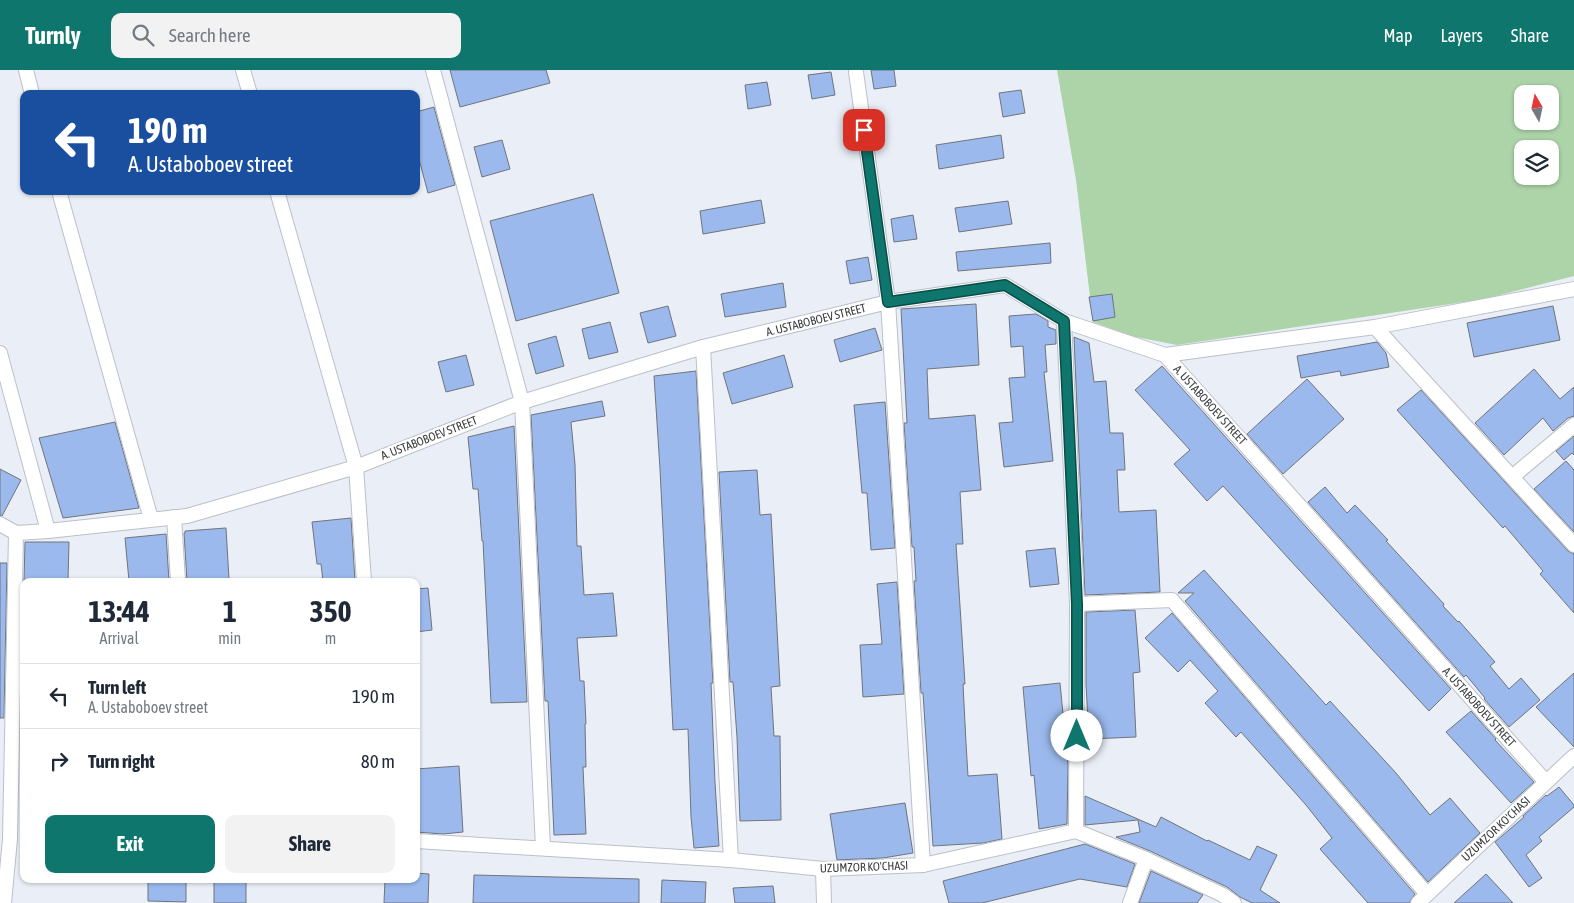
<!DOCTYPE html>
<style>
:root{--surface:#fff;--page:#f2f2f3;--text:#1f2937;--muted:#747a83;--line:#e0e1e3;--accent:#0f766e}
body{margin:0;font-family:"Asap Condensed",sans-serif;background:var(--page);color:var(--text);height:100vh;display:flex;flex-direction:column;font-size:19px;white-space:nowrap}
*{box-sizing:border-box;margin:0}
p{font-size:16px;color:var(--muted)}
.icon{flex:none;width:28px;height:28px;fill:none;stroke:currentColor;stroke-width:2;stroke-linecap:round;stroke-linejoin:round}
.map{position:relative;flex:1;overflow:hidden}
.sheet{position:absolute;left:20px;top:508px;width:400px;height:305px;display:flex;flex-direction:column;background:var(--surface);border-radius:10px;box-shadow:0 1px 4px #0004}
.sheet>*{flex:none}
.top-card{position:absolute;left:20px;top:20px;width:400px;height:105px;border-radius:10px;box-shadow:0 1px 4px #0004;background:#1a4fa0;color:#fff;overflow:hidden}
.needle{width:32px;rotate:351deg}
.tools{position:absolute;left:1514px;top:15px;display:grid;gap:10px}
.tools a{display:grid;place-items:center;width:45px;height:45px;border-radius:10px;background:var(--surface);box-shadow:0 1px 4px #0004;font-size:25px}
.pin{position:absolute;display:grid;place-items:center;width:42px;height:42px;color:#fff;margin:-21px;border-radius:10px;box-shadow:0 2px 8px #0006}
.me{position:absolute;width:55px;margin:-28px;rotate:0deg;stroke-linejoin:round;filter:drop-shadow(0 0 4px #0008)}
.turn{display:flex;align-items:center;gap:18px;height:105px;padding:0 25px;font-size:22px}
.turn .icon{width:65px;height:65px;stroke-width:2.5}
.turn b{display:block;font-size:35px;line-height:42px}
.eta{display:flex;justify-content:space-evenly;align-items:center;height:85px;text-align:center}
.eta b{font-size:30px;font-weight:700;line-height:35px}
.button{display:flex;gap:10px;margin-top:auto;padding:10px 25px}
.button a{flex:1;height:58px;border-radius:10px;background:var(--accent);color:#fff;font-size:20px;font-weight:700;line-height:58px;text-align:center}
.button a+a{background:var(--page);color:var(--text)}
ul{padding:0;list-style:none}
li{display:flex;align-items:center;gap:15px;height:65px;padding:0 25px;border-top:1px solid var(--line)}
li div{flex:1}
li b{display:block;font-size:19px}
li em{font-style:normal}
header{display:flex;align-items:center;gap:30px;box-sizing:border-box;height:70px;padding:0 25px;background:var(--accent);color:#fff}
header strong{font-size:24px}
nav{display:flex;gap:28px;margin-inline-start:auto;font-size:18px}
.search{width:350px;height:45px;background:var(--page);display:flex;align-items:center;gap:12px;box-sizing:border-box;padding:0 18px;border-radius:10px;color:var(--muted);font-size:19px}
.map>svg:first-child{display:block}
.green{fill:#add3a8;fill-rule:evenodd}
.building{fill:#9bb9ed;stroke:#70747b}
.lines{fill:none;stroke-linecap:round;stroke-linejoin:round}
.minor-casing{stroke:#bbc0c8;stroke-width:16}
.minor{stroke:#fff;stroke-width:14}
.route-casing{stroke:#0a4d48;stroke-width:12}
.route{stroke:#0f766e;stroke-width:9}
.labels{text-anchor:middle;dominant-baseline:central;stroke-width:4.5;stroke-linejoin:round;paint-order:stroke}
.street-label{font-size:12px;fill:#3a3c3f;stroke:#fff}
</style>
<header>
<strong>Turnly</strong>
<div class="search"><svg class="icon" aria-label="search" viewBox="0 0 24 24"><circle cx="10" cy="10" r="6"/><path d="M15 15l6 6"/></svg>Search here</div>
<nav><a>Map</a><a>Layers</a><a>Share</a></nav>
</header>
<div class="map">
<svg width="1574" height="833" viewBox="0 0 1574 833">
<rect width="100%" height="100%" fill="#eaeff7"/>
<!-- green -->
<path class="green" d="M 1057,0 L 1574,0 L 1574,206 L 1484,229 L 1177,275 L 1131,266 L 1093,252 L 1076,110 ZM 1522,24 L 1550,24 L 1550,51 L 1522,51 ZM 1522,79 L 1550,79 L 1550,106 L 1522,106 Z"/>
<!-- building -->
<g class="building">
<path d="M 450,0 L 546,0 L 550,13 L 460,37 Z"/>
<path d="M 871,0 L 894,0 L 896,16 L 874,19 Z"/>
<path d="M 831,2 L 835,25 L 812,29 L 808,5 Z"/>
<path d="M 767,12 L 771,35 L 748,39 L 745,15 Z"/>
<path d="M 1021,20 L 1025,43 L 1003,47 L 999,23 Z"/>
<path d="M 434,37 L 455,115 L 428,123 L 416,78 L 416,42 Z"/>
<path d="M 1001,65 L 1004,88 L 939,99 L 936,75 Z"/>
<path d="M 502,70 L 510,99 L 482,107 L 474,77 Z"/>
<path d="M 593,124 L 619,223 L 516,251 L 490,151 Z"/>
<path d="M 761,130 L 765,153 L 703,164 L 700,141 Z"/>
<path d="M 1008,131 L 1012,154 L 959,162 L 955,138 Z"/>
<path d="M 913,145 L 917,169 L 894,172 L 891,149 Z"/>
<path d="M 1050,173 L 1051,193 L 958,201 L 956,182 Z"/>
<path d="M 868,187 L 872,210 L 850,214 L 846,191 Z"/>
<path d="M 783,213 L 786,237 L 725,247 L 721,224 Z"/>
<path d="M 1112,224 L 1115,247 L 1093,251 L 1089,227 Z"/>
<path d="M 976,234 L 979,295 L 927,299 L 929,349 L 975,345 L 981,420 L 960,422 L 963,474 L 956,474 L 965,614 L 963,614 L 966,673 L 968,706 L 997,704 L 1002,769 L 983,773 L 933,776 L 923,623 L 921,623 L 914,511 L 916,511 L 914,477 L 912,477 L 904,353 L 907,353 L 901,239 Z"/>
<path d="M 668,236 L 676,266 L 648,273 L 640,243 Z"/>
<path d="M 1553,236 L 1560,270 L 1474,287 L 1467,253 Z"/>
<path d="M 1036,244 L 1048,251 L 1048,257 L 1056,260 L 1056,274 L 1045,275 L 1047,302 L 1044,302 L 1053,391 L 1004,397 L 999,353 L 1013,352 L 1009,308 L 1025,307 L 1023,276 L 1011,277 L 1009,246 Z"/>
<path d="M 610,252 L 618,282 L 589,289 L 582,259 Z"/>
<path d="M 875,258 L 882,280 L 840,292 L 834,270 Z"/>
<path d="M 556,266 L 564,296 L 536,304 L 528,274 Z"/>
<path d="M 1074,267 L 1089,273 L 1094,312 L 1106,311 L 1110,363 L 1123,363 L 1125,400 L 1117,400 L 1119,442 L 1156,440 L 1160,522 L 1085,525 Z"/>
<path d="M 1377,272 L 1386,283 L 1389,297 L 1341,306 L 1340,301 L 1301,308 L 1297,286 Z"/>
<path d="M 466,285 L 474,315 L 446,322 L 438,292 Z"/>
<path d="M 784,285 L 793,317 L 732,334 L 723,303 Z"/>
<path d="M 1162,296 L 1451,619 L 1429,641 L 1289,489 L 1223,416 L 1207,431 L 1174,394 L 1190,380 L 1135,320 Z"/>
<path d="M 1534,299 L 1560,329 L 1574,317 L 1574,346 L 1568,348 L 1553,361 L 1543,348 L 1504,385 L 1475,353 Z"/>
<path d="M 696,301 L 713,613 L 711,613 L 715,713 L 719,776 L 694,778 L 691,747 L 688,659 L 673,660 L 660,399 L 654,306 Z"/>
<path d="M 1307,309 L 1344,349 L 1283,404 L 1247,364 Z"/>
<path d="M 1421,320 L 1568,481 L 1574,484 L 1574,543 L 1540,504 L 1543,501 L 1505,456 L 1503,458 L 1397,340 Z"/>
<path d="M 602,331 L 605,346 L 571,352 L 575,394 L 577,476 L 581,476 L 584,525 L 613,523 L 617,566 L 577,568 L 580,611 L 584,611 L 586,654 L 585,654 L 586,697 L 583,697 L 586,764 L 554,765 L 548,631 L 545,631 L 531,345 Z"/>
<path d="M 885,332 L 895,478 L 871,480 L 867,423 L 862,423 L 854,335 Z"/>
<path d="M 115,352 L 139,438 L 63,448 L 39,368 Z"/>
<path d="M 514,356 L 527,632 L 491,633 L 483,471 L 482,471 L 478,419 L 473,419 L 468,367 Z"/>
<path d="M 1574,366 L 1574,385 L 1572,383 L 1564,390 L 1556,381 Z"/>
<path d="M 1566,391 L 1574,400 L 1574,462 L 1534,419 Z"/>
<path d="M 0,399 L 21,410 L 2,446 L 0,445 Z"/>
<path d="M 757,400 L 760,445 L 771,444 L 780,616 L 771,617 L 774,666 L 780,666 L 781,750 L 740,751 L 737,667 L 733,612 L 730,612 L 719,402 Z"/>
<path d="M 1325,417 L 1347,443 L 1355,435 L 1388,470 L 1386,471 L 1444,534 L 1443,536 L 1458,552 L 1459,551 L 1495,592 L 1490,596 L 1509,619 L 1521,608 L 1540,630 L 1509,657 L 1484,629 L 1485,628 L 1466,605 L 1464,607 L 1308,432 Z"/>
<path d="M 351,448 L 355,511 L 323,511 L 321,494 L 317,494 L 312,452 Z"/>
<path d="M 226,458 L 229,509 L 187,511 L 184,463 L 185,463 L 185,461 Z"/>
<path d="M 166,464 L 169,511 L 129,511 L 125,468 Z"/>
<path d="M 25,472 L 69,472 L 68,511 L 24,511 Z"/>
<path d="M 1055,478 L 1059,514 L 1030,517 L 1026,481 Z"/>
<path d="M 0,493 L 7,493 L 4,648 L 0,648 Z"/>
<path d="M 1204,500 L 1326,635 L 1330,631 L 1396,703 L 1430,745 L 1450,728 L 1480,763 L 1428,812 L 1185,531 L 1194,523 L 1178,523 Z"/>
<path d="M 897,512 L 904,624 L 863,627 L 860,575 L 882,574 L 877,514 Z"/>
<path d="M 24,514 L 24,648 L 21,648 Z"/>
<path d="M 428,518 L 432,560 L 416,562 L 416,519 Z"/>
<path d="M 1135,540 L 1140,602 L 1133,603 L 1136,667 L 1089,669 L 1086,614 L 1086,542 Z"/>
<path d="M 1172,543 L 1415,824 L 1409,833 L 1368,833 L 1320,779 L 1332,768 L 1306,735 L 1241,662 L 1236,667 L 1205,633 L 1218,621 L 1190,590 L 1178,602 L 1145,568 Z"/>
<path d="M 1574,603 L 1574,677 L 1536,637 Z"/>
<path d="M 1060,613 L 1068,695 L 1067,754 L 1039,759 L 1034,705 L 1031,706 L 1023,617 Z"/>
<path d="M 1471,641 L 1496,669 L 1495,670 L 1534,712 L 1511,733 L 1446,662 Z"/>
<path d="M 459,696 L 463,762 L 443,764 L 416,762 L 416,699 Z"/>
<path d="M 1559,717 L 1574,735 L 1574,737 L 1539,767 L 1542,771 L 1526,785 L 1542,808 L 1529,817 L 1495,772 L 1524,747 L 1523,746 L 1546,725 L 1547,726 Z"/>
<path d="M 1085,726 L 1156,757 L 1161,747 L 1207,771 L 1208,770 L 1250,790 L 1257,776 L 1277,785 L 1260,820 L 1280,833 L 1252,833 L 1240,827 L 1227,817 L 1150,781 L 1116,767 L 1140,762 L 1138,750 L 1085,755 Z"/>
<path d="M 905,733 L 913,783 L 883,788 L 837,790 L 830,744 Z"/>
<path d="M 1085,774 L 1135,794 L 1127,817 L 1080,809 L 982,833 L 949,833 L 943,811 Z"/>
<path d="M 1151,801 L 1203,825 L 1197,833 L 1139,833 Z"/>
<path d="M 416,803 L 429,804 L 428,833 L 384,833 L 385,809 L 416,809 Z"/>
<path d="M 1486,804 L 1513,833 L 1454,833 Z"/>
<path d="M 474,805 L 639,809 L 639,833 L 473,833 Z"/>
<path d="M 148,809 L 186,809 L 186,832 L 148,831 Z"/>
<rect x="214" y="809" width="32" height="24"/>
<path d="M 662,810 L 706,812 L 705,833 L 661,833 Z"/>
<path d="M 773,816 L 775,833 L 735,833 L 733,818 Z"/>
</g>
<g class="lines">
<!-- minor casing -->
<g class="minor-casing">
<g id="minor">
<path d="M 26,0 L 32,24"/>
<path d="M 243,0 L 250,24"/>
<path d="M 433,0 L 522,332 L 543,778"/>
<path d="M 856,2 L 888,232 L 923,795"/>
<path d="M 59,121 L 151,449"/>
<path d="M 277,121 L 356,397 L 364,511"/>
<path d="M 1064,251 L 1077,534 L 1076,761"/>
<path d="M 1375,257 L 1574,475"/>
<path d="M 703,277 L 731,790"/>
<path d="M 0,283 L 48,461"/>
<path d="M 1165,285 L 1375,257 L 1574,219"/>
<path d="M 1512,407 L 1574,355"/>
<path d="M 174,447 L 178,511"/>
<path d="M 0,454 L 16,463 L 48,461 L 187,446 L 356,397 L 522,332 L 703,277 L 888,232 L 1005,215 L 1064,251 L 1165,285 L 1546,712"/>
<path d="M 1077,534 L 1172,530 L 1427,824"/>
<path d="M 416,771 L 731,790 L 823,799 L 923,795 L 1076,761 L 1146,789 L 1223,825 L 1234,833"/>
<path d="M 823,799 L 824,833"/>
<path d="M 4,833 L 10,769 L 16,463"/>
<path d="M 1130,833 L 1146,789"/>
<path d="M 1418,833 L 1574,686"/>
</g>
</g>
<!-- minor -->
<use href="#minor" class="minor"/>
</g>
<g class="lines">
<!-- route casing -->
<g class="route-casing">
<path id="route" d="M 864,60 L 888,232 L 1005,215 L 1064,251 L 1077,534 L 1077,666"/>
</g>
<!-- route -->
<use href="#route" class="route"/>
</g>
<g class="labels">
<!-- street labels -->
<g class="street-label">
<text transform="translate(816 250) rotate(-14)">A. USTABOBOEV STREET</text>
<text transform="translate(1210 335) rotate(48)">A. USTABOBOEV STREET</text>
<text transform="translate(429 368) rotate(-21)">A. USTABOBOEV STREET</text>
<text transform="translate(1479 637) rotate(48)">A. USTABOBOEV STREET</text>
<text transform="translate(1496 759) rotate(-43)">UZUMZOR KO'CHASI</text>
<text transform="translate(864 797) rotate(-2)">UZUMZOR KO'CHASI</text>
</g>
</g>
</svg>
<div class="tools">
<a><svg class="needle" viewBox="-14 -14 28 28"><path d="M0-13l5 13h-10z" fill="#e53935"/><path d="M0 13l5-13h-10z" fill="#747a83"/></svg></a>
<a><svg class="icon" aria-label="layers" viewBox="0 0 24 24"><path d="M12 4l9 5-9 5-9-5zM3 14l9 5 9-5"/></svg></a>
</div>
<div class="pin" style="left:864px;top:60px;background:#d93025"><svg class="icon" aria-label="arrive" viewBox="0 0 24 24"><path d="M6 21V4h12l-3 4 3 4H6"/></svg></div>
<svg class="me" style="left:1077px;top:666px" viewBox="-20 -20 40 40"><circle r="19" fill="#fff"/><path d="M0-13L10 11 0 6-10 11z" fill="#0f766e"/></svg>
<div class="top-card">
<div class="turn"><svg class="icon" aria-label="left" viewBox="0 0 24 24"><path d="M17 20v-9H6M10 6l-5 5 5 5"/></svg><div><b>190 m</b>A. Ustaboboev street</div></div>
</div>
<section class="sheet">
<div class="eta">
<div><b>13:44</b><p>Arrival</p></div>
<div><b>1</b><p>min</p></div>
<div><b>350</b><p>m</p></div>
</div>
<ul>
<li><svg class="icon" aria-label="left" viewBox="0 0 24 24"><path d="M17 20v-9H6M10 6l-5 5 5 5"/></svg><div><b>Turn left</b><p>A. Ustaboboev street</p></div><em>190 m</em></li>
<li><svg class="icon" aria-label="right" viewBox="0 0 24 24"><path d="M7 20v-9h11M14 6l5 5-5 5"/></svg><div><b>Turn right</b></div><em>80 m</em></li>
</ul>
<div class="button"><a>Exit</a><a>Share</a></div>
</section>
</div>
